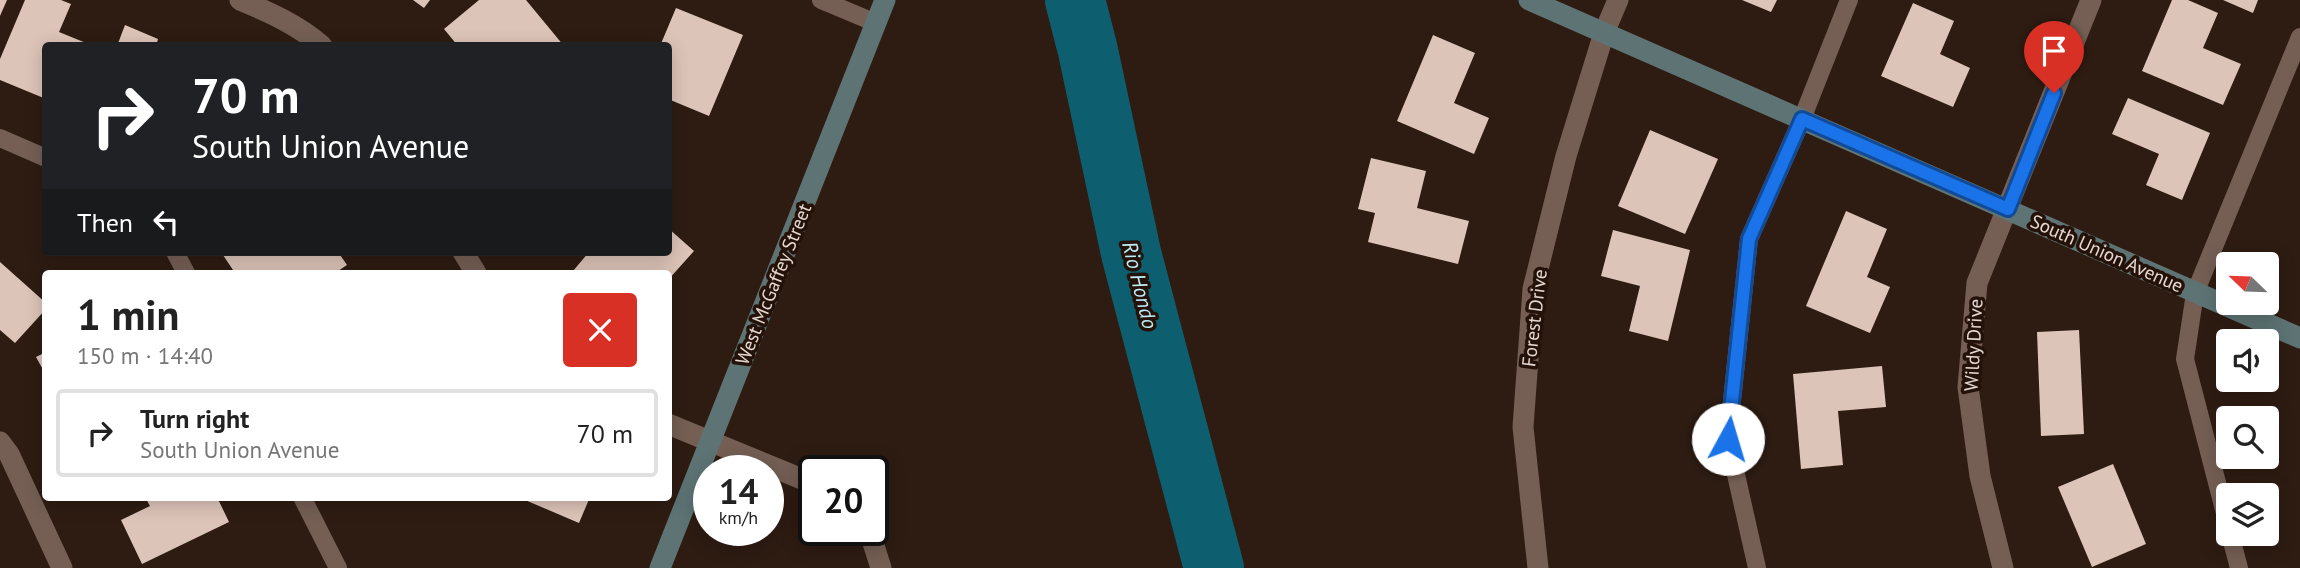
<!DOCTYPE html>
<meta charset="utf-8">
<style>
:root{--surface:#fff;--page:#f2f2f2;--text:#222;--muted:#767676;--line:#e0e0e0}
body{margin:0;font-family:"PT Sans",sans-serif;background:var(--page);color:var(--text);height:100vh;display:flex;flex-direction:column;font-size:26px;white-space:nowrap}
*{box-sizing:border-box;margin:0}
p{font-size:23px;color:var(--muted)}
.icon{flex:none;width:38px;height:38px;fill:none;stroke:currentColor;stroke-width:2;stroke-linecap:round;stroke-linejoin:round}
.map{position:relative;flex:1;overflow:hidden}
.drawer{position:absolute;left:42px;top:270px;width:630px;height:231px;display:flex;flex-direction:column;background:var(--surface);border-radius:7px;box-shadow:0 4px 18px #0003}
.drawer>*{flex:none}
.banner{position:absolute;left:42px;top:42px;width:630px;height:214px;border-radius:7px;box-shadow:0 4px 18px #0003;background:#202124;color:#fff;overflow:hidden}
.needle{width:46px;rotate:293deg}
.fabs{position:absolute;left:2216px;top:252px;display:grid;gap:14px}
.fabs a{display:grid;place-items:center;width:63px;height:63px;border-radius:7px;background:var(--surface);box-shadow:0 4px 18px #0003;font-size:35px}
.speed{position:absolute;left:693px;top:455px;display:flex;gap:14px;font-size:35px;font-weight:700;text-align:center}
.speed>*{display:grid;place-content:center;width:91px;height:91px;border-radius:50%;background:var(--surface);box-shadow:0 4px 18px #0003;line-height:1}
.speed small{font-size:18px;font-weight:400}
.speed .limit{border:4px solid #111;border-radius:10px;background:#fff;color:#111}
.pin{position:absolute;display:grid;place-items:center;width:60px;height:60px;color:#fff;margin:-72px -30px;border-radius:50% 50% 50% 0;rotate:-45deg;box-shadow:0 0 7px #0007}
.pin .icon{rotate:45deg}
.me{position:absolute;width:77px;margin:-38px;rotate:6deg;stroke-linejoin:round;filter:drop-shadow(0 0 5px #0008)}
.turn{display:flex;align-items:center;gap:24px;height:147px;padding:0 35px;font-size:32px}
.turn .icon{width:91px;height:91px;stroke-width:2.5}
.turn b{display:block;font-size:49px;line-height:60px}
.then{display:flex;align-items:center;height:66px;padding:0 35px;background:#0003;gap:14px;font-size:26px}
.round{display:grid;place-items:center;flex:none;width:74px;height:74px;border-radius:7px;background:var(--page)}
.overview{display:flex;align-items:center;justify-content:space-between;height:119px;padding:0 35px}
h1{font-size:42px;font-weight:800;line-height:52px}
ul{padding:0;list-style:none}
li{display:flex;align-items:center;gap:21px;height:88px;margin:0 14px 10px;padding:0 21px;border:4px solid var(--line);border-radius:7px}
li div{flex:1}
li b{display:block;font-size:26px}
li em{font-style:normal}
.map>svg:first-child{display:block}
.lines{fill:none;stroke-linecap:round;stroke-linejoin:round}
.river{stroke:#0d5f6f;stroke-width:60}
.building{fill:#ddc4b8}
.lane{stroke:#755f54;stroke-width:18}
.street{stroke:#755f54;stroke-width:21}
.secondary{stroke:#5e7474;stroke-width:21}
.route-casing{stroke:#114b97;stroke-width:18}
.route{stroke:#1a73e8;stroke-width:12}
.labels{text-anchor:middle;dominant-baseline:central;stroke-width:7;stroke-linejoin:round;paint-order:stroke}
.street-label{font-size:19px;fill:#e5d8d2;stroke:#241209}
.water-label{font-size:21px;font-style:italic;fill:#beecf7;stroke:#241209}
</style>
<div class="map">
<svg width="2300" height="568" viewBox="0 0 2300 568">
<rect width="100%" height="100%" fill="#2e1c12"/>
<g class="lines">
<!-- river -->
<path class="river" d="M 1075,0 L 1088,51 L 1131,253 L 1214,568"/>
</g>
<!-- building -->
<g class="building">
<path d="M 0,0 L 7,0 L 0,16 Z"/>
<path d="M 25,0 L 61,0 L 71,4 L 59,32 L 91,45 L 46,46 L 46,99 L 0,80 L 0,59 Z"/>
<path d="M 413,0 L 430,0 L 424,8 Z"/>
<path d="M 479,0 L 526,0 L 564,46 L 458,46 L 444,29 Z"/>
<path d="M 1742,0 L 1777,0 L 1771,12 Z"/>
<path d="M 2172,0 L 2188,0 L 2218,13 L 2203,48 L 2241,64 L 2223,105 L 2142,71 Z"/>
<path d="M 2223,0 L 2258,0 L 2253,13 Z"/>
<path d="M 1913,3 L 1954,21 L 1940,54 L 1970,68 L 1953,107 L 1881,76 Z"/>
<path d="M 676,8 L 743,35 L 709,116 L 668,99 L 668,46 L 660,46 Z"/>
<path d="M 125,25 L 158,39 L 156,46 L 117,46 Z"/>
<path d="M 1433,35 L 1475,53 L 1454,103 L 1489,118 L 1474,154 L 1397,121 Z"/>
<path d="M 2128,98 L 2210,133 L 2182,200 L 2146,185 L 2159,154 L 2112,134 Z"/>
<path d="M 1650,130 L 1718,159 L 1685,234 L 1618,206 Z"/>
<path d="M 1371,158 L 1426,171 L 1417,208 L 1469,221 L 1458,264 L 1368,242 L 1375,213 L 1358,209 Z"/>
<path d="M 1846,211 L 1887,229 L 1867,277 L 1890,287 L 1870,333 L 1806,306 Z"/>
<path d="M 668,228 L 694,251 L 668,280 L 668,273 L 575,273 L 573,271 L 589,252 L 668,252 Z"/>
<path d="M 1613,230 L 1690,250 L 1668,341 L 1629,331 L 1640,286 L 1601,276 Z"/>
<path d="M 221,252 L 338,252 L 347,265 L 335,273 L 235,273 Z"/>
<path d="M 0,262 L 46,303 L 46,309 L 15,343 L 0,330 Z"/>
<path d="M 2079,330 L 2084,434 L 2041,436 L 2037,332 Z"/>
<path d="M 46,352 L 46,375 L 36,357 Z"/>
<path d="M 1882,366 L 1886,407 L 1838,411 L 1843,465 L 1801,469 L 1793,374 Z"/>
<path d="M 2113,464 L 2146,544 L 2092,567 L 2058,487 Z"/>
<path d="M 145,497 L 217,497 L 229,522 L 142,564 L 121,520 L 150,506 Z"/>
<path d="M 518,497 L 590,497 L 579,523 Z"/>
</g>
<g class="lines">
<!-- lane -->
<g class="lane">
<path d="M 821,0 L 876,23"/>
<path d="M 0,138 L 46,158"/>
<path d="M 175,252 L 186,273"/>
<path d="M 302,497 L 338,568"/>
<path d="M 2228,525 L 2185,359 L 2195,293 L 2300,37"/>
<path d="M 2230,534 L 2239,568"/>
<path d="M 1757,568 L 1728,439 L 1749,239 L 1802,119 L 1849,0"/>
</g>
<!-- street -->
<g class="street">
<path d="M 240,0 C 269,12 298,25 322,46"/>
<path d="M 463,252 L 476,273"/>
<path d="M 668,424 L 814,484"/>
<path d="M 0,442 L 9,454 L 62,568"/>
<path d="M 869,530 L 881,568"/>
<path d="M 1538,568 L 1523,427 L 1533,289 L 1566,156 L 1604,33 L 1618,0"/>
<path d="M 2003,568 L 1980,476 L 1968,387 L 1977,283 L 2091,0"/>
</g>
<!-- secondary -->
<g class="secondary">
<path d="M 1529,0 L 2300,338"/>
<path d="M 660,568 L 885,0"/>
</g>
</g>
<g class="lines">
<!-- route casing -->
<g class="route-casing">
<path id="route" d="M 1728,439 L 1749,239 L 1802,119 L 2008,209 L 2054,93"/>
</g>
<!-- route -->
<use href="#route" class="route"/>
</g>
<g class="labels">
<!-- street labels -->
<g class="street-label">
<text transform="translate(2107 253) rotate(24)">South Union Avenue</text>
<text transform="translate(773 284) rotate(-68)">West McGaffey Street</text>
<text transform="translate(1534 318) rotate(-83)">Forest Drive</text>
<text transform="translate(1973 345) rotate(-87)">Wildy Drive</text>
</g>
<!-- water labels -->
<g class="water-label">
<text transform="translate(1140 285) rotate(76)">Rio Hondo</text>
</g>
</g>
</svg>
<div class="fabs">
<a><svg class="needle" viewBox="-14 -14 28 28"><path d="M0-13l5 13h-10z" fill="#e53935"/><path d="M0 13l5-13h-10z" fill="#767676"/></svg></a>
<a><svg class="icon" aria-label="sound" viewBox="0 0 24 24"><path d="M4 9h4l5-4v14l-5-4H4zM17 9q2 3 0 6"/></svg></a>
<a><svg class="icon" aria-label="search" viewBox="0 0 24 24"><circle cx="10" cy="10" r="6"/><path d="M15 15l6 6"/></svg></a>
<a><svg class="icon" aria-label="layers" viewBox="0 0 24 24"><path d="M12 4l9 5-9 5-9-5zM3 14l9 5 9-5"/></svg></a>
</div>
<div class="speed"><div>14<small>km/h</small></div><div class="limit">20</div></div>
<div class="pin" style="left:2054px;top:93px;background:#d93025"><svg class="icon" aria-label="arrive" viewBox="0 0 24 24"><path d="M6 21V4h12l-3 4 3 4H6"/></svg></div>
<svg class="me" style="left:1728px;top:439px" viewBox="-20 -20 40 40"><circle r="19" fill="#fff"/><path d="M0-13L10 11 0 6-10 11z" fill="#1a73e8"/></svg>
<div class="banner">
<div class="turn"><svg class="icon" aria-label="right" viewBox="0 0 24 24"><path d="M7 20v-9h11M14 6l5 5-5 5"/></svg><div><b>70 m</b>South Union Avenue</div></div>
<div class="then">Then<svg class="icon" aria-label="left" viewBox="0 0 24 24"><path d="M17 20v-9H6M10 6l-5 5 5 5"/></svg></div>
</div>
<section class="drawer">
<div class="overview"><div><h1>1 min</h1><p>150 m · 14:40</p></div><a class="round" style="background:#d93025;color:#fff"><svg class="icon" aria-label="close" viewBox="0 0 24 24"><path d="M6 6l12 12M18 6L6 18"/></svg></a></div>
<ul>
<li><svg class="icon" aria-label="right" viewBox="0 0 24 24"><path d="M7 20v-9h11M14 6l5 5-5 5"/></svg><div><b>Turn right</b><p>South Union Avenue</p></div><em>70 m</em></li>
</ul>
</section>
</div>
